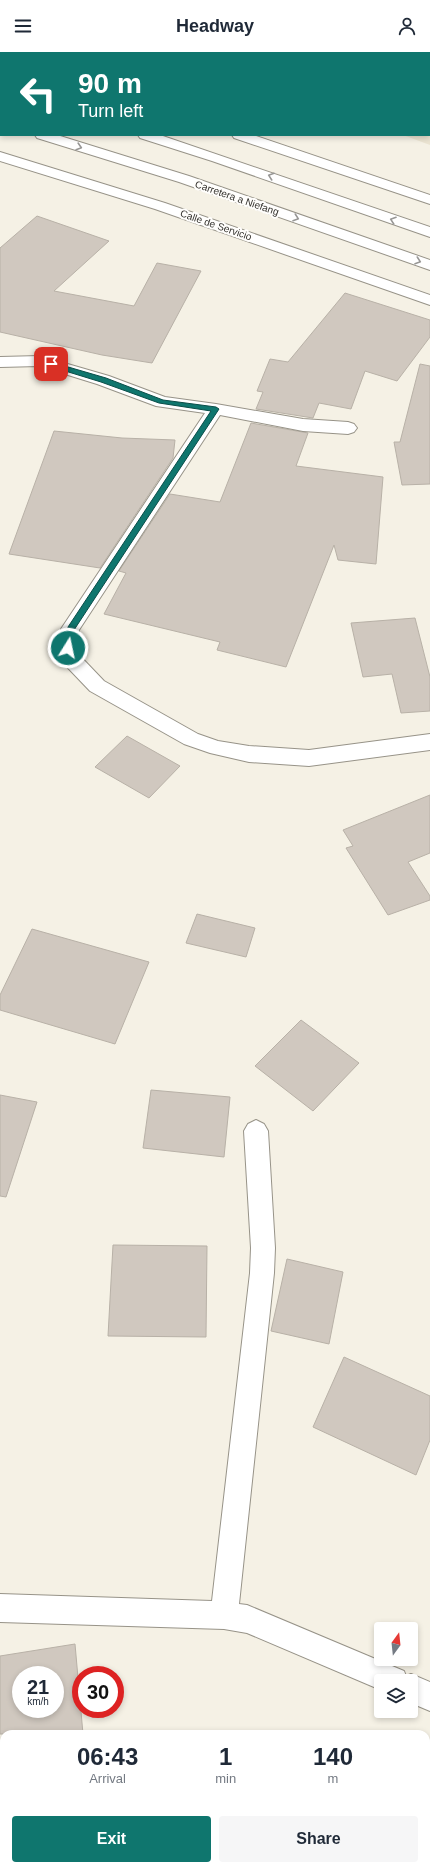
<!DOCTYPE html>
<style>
:root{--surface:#fff;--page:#f6f6f7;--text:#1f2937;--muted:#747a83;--accent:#0f766e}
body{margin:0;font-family:Arial,sans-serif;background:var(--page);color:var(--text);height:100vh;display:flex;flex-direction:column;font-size:15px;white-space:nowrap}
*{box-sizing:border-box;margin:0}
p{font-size:13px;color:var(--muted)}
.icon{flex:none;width:22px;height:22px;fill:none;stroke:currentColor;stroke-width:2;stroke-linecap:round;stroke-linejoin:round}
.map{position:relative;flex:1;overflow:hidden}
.side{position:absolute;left:0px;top:1678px;width:430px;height:140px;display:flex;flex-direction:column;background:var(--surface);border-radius:12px 12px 0 0;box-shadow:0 2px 6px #0003}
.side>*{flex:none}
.banner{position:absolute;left:0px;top:0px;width:430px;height:84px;box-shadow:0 2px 6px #0003;background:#0f766e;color:#fff;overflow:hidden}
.needle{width:26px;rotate:15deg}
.buttons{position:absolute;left:374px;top:1570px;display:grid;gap:8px}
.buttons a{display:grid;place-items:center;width:44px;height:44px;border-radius:4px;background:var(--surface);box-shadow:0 2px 6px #0003;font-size:20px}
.speed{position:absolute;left:12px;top:1614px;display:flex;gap:8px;font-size:20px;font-weight:700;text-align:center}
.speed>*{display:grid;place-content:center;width:52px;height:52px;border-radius:50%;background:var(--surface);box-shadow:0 2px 6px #0003;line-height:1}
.speed small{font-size:10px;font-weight:400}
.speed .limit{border:6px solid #d22;background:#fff;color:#111}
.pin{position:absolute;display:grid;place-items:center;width:34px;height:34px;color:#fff;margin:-17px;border-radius:8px;box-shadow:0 2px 6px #0006}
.me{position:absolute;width:44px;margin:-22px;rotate:10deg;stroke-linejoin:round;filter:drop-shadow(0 0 3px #0008)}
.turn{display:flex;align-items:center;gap:14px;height:84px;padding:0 12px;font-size:18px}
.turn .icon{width:52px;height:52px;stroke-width:2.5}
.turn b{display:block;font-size:28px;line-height:34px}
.eta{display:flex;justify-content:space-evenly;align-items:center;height:68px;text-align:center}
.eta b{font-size:24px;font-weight:800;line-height:28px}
.primary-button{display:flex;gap:8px;margin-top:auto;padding:8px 12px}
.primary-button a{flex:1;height:46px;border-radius:4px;background:var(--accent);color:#fff;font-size:16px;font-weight:800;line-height:46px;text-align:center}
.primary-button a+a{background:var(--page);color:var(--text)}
header{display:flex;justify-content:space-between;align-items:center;height:52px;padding:0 12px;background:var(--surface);font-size:18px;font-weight:800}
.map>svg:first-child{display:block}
.built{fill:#ebe4d2}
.building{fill:#d0c8bf;stroke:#b8b1a7;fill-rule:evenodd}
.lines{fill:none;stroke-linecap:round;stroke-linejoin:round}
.minor-casing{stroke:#979388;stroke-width:2}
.major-casing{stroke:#979388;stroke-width:2}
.minor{fill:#fff;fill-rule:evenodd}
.major{fill:#fff;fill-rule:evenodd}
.oneway{stroke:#989795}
.route{fill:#0f766e;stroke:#0a4d48}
.labels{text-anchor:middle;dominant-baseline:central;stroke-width:4;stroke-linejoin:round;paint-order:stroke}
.far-street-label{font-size:10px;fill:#312f2b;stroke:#fffefc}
</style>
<header><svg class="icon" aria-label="menu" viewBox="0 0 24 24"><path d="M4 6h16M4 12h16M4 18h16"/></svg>Headway<svg class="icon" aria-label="person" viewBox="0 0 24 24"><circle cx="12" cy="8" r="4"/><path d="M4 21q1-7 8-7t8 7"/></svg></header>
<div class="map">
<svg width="430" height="1818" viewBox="0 0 430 1818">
<rect width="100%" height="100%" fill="#f5f1e5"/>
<!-- built -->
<path class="built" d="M 365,0 L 430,0 L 430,93 L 403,83 L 429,83 L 429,1 L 363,1 Z"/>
<!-- building -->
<g class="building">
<path d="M 37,164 L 109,189 L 54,239 L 134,254 L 157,211 L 201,219 L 152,311 L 102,303 L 0,280 L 0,196 Z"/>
<path d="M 345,241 L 430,268 L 430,285 L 397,329 L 365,319 L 351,357 L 319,351 L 313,366 L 256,357 L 263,340 L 257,339 L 270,307 L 288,310 Z"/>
<path d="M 420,312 L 430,314 L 430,432 L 402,433 L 394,390 L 400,390 Z"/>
<path d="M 251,371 L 308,381 L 296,414 L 383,425 L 376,512 L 338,508 L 334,493 L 286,615 L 217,598 L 220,590 L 104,562 L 126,521 L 119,519 L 170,442 L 220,450 Z"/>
<path d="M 54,379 L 122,386 L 175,388 L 173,406 L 100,516 L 9,502 Z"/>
<path d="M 415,566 L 430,625 L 430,659 L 401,661 L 392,622 L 363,625 L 351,571 Z"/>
<path d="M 127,684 L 180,714 L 149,746 L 95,715 Z"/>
<path d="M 430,743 L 430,801 L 408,810 L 430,844 L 430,848 L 388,863 L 346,796 L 353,794 L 343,778 Z"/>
<path d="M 197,862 L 255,876 L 246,905 L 186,891 Z"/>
<path d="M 32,877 L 149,910 L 115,992 L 0,958 L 0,943 Z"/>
<path d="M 301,968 L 359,1011 L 313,1059 L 255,1014 Z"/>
<path d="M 151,1038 L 230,1045 L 224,1105 L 143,1096 Z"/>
<path d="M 0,1043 L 37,1050 L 6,1145 L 0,1144 Z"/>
<path d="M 113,1193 L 207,1194 L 206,1285 L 108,1284 Z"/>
<path d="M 287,1207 L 343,1220 L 329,1292 L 271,1279 Z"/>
<path d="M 344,1305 L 430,1344 L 430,1388 L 416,1423 L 313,1375 Z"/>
<path d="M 75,1592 L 83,1682 L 0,1682 L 0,1604 ZM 21,1623 L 55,1623 L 55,1657 L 21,1657 Z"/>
</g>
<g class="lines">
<!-- minor casing -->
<g class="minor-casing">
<g id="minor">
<rect x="0" y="8" width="1" height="8"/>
<path d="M 232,83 L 253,83 L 430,143 L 430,152 L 234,86 Z"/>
<path d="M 0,100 L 165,151 L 430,243 L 430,253 L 155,157 L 0,109 Z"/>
<path d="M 40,304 L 109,324 L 165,345 L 216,352 L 303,367 L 348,370 L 354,372 L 357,376 L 354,380 L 348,382 L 303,379 L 220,363 L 79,578 L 77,596 L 82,606 L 104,629 L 198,682 L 218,689 L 249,694 L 309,698 L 430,682 L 430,698 L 309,714 L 249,710 L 210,701 L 184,692 L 90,639 L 68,616 L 57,596 L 61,577 L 205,361 L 156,354 L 97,332 L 39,314 L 0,315 L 0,305 Z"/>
<path d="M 256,1068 L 264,1072 L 268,1079 L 275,1196 L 274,1221 L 239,1552 L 247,1553 L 404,1619 L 406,1624 L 411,1622 L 430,1630 L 430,1659 L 411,1651 L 411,1629 L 381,1629 L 381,1638 L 247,1581 L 224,1577 L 0,1570 L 0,1542 L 212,1549 L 250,1221 L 251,1196 L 244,1079 L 248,1072 Z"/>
</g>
</g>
<!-- major casing -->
<g class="major-casing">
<g id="major">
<rect x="0" y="34" width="1" height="8"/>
<rect x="0" y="66" width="1" height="8"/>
<path d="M 35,83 L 57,83 L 189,124 L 430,208 L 430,218 L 179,130 L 37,86 Z"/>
<path d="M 138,83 L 160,83 L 430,175 L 430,185 L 212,109 L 140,86 Z"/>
</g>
</g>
<!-- minor -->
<use href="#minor" class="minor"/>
<!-- major -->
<use href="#major" class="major"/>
</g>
<!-- one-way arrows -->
<defs><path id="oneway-chevron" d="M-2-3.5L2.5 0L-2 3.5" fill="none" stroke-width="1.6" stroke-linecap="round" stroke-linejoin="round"/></defs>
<g class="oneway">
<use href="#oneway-chevron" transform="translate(79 95) rotate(17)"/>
<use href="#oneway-chevron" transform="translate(271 124) rotate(-161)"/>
<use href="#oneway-chevron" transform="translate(296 166) rotate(19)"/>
<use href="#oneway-chevron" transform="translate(393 168) rotate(-161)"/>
<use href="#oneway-chevron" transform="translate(418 209) rotate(19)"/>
</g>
<!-- route -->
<path class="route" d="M 51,310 L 106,326 L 163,348 L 216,355 L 219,357 L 74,578 L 71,596 L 68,599 L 64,596 L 68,575 L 211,359 L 159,351 L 101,330 L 49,314 L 48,312 Z"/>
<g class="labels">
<!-- far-street labels -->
<g class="far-street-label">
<text transform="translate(237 146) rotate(19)">Carretera a Niefang</text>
<text transform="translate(216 173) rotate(19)">Calle de Servicio</text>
</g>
</g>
</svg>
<div class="buttons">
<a><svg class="needle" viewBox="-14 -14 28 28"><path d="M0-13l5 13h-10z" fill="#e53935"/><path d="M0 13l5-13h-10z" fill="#747a83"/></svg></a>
<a><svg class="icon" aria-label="layers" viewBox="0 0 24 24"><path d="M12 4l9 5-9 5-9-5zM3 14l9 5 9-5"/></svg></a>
</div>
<div class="speed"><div>21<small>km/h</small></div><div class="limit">30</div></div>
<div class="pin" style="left:51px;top:312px;background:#d93025"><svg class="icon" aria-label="arrive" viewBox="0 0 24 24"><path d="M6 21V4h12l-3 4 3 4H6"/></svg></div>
<svg class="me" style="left:68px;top:596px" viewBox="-20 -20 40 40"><circle r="17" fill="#0f766e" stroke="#fff" stroke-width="3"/><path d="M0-11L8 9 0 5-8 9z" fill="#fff"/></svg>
<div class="banner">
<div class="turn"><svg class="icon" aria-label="left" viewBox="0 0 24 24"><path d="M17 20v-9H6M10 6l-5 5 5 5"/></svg><div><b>90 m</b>Turn left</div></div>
</div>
<section class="side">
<div class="eta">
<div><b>06:43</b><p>Arrival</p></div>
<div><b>1</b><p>min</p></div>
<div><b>140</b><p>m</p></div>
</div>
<div class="primary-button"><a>Exit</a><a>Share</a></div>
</section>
</div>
